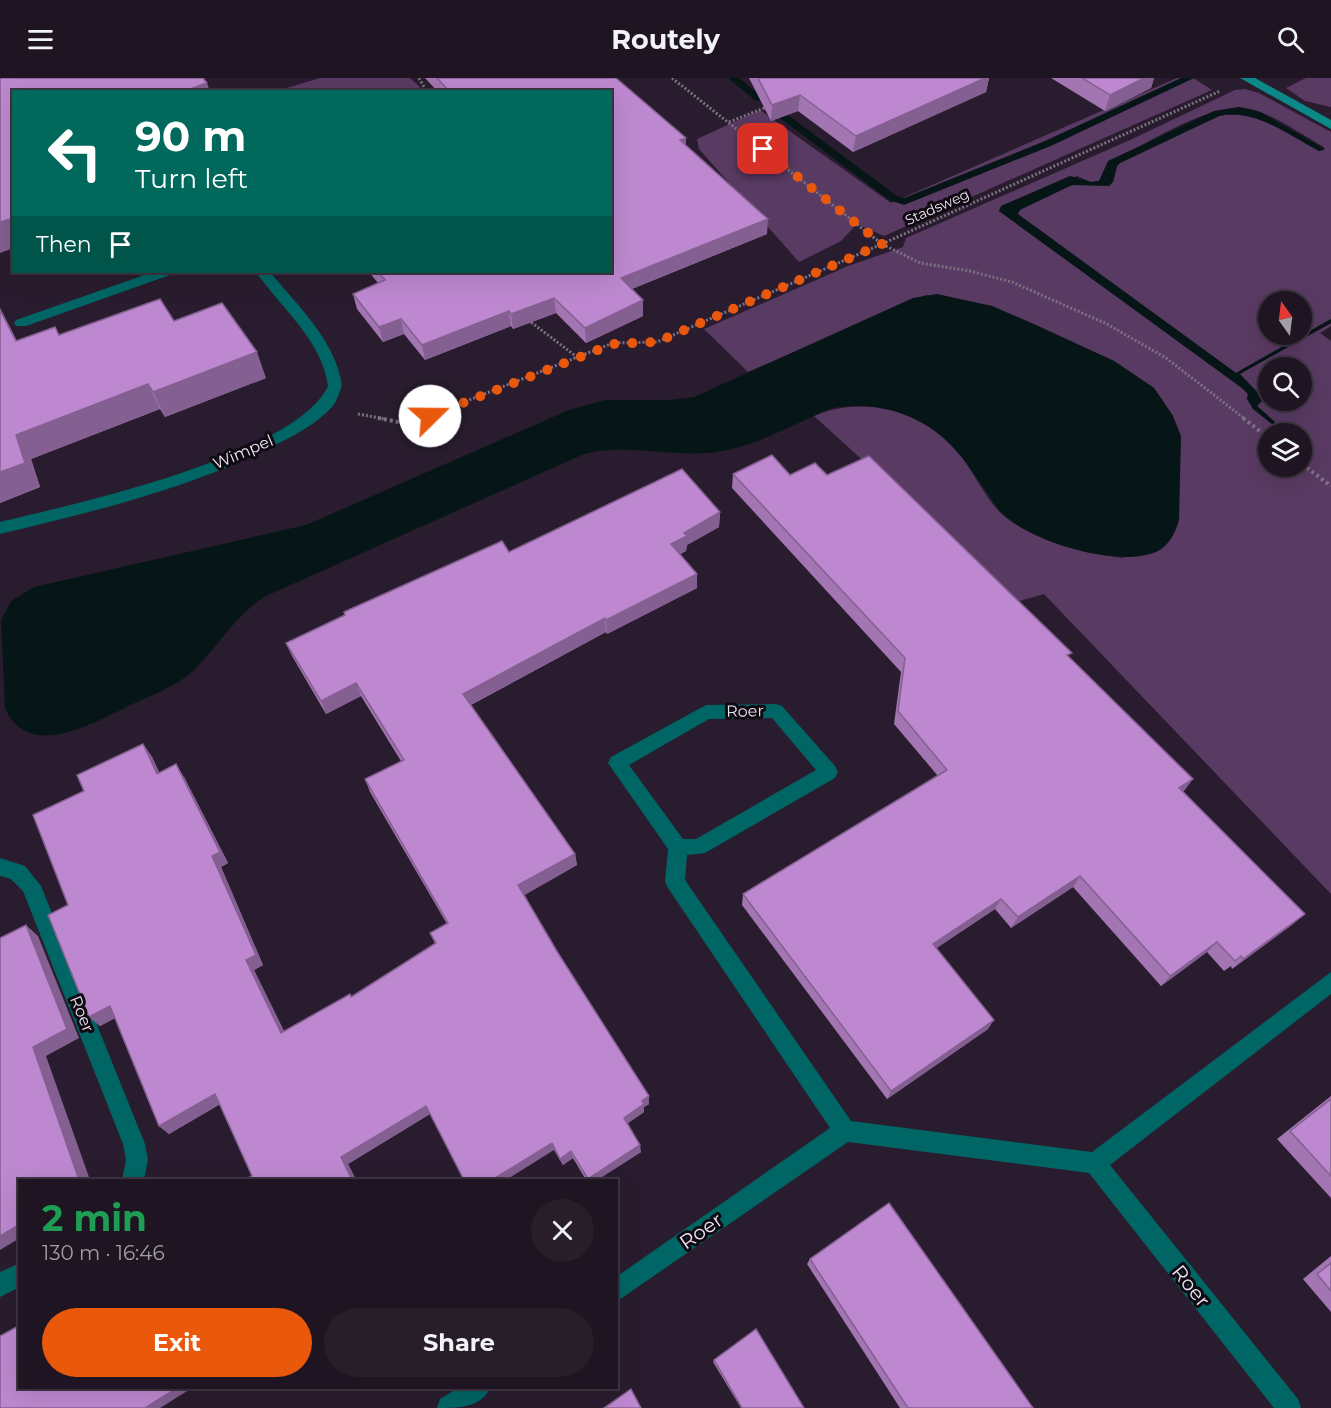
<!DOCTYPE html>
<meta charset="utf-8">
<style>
:root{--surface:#1f1522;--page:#271e2a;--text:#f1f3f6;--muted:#a19fa5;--line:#3c3440;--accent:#ea580c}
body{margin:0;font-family:Montserrat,sans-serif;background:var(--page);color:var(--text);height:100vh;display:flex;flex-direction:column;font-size:22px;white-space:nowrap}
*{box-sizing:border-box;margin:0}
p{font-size:20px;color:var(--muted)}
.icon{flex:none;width:33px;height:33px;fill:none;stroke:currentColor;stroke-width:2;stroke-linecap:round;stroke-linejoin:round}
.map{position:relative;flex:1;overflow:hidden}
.panel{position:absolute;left:18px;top:1101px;width:600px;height:210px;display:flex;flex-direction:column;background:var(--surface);border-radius:0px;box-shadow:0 6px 24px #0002,0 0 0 2px var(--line)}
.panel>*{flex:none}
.top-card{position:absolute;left:12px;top:12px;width:600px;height:183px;border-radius:0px;box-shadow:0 6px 24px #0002,0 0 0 2px var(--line);background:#00695c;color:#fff;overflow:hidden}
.needle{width:39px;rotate:346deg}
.controls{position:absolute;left:1258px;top:213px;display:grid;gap:12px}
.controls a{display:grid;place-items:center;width:54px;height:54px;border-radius:50%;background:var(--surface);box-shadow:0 6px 24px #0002,0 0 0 2px var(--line);font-size:30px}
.pin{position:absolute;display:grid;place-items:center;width:51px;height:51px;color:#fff;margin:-26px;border-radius:12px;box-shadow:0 3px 9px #0006}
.me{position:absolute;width:66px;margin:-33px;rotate:68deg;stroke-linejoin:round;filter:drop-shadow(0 0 4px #0008)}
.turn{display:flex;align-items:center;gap:21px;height:126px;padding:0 24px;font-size:27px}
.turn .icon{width:78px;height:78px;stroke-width:2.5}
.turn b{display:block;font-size:42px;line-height:51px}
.then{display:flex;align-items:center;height:57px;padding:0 24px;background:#0003;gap:12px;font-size:22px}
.round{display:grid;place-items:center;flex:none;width:63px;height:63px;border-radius:32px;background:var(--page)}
.summary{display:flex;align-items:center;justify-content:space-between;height:102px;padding:0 24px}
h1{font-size:36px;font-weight:700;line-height:45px;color:#1e9e55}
.cta{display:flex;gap:12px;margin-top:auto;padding:12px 24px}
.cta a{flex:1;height:69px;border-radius:36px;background:var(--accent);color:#fff;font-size:24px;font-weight:700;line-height:69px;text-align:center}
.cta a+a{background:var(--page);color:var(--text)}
header{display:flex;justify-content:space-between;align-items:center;height:78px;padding:0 24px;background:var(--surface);font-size:27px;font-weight:700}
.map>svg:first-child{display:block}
.green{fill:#593a63;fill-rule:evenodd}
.water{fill:#061616}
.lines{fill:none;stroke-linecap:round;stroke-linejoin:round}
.stream{fill:#061616;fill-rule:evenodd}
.path-far1{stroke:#7c7181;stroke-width:3;stroke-dasharray:2 2;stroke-linecap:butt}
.path{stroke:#7c7181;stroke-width:4;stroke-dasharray:3 3;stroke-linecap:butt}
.street{fill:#006665;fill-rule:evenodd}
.secondary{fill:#0b8988;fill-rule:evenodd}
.wall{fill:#a375b2}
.shaded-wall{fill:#845f91}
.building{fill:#bd88cf;stroke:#845f91;stroke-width:1.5}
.route{stroke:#ea580c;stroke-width:10;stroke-dasharray:0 18}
.labels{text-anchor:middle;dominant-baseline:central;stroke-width:6;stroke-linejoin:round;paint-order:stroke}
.far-street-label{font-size:14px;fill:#eee5f2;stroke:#0f0911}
.street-label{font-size:16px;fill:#eee5f2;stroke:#0f0911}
.near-street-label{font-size:20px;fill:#eee5f2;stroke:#0f0911}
</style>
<header><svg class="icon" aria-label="menu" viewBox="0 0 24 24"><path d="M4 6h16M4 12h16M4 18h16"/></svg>Routely<svg class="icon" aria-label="search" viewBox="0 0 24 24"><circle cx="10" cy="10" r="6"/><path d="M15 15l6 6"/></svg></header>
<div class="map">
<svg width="1331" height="1330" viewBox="0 0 1331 1330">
<rect width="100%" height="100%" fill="#291c2e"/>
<!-- green -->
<g class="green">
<path d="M 320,0 L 410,0 L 420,9 L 415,14 L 277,13 Z"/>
<path d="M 1177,0 L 1193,0 L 1212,12 L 884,158 L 857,146 L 841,163 L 799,184 L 699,71 L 697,61 L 760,32 L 891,125 Z"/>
<path d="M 1306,0 L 1331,0 L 1331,29 L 1305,23 L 1286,10 Z"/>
<path d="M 1245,11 L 1259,15 L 1331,54 L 1331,241 L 1236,295 L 1019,138 L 1017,134 C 1031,123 1057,109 1075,107 C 1090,105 1095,110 1113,104 L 1117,88 L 1120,85 L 1219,38 C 1255,30 1288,57 1319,73 L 1324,72 L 1324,69 C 1300,56 1272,34 1245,30 C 1212,25 1133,69 1107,92 C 1103,95 1102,99 1099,103 L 1091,104 L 1077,98 L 999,133 L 1242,310 L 1248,316 L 1247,321 L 1275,344 L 1257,328 L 1263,321 L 1239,296 L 1331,245 L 1331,248 L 1320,255 L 1331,263 L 1331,816 L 1044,516 L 1012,525 L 959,470 L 814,338 C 867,316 926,334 961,378 C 974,395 988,425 1004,438 C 1038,465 1083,474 1124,480 L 1173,338 L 1154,310 L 1114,283 L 992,228 L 926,217 L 748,294 L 704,251 L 848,188 L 903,169 L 906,160 L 1130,62 L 1235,12 ZM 1269,224 L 1302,224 L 1302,256 L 1269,256 ZM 1269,290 L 1302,290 L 1302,322 L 1269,322 ZM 1269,356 L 1302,356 L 1302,388 L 1269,388 Z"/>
</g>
<!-- water -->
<g class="water">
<path d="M 1239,29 L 1260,34 L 1325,71 L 1319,73 C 1288,57 1255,30 1219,38 L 1120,85 L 1117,88 L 1113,104 L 1109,108 L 1072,107 L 1020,132 L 1018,136 L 1236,295 L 1331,241 L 1331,245 L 1240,296 L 1264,321 L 1257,328 L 1275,344 L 1273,347 L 1253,331 L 1247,321 L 1248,316 L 1242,310 L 999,133 L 1001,128 L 1070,98 L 1091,104 L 1099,103 L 1108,83 L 1214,33 Z"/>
<path d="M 937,216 L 992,228 L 1036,247 L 1114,283 L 1154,310 L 1173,338 L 1181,358 L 1179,442 C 1176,454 1169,468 1156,474 C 1118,490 1035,465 1005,438 C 997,432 992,421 986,413 C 968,387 952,362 924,346 C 896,329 864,325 832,330 C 793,346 758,368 716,374 C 672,380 627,365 584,376 L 266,518 C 236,536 218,569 193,593 C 176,609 153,616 133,626 C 97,643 28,685 5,630 L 1,542 L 11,523 L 34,509 L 306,447 L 569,332 L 605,322 L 670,322 L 694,319 L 913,220 Z"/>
</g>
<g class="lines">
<!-- stream -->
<g class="stream">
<path d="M 728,0 L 739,0 L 765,21 L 756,23 Z"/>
<path d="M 1181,0 L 1194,0 L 1053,67 L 904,127 L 889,122 L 772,34 L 781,32 L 897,118 L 904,120 L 1045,63 Z"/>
</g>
<!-- path-far1 -->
<g class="path-far1">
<path d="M 419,0 L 427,14"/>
<path d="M 672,0 L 882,166 L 920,185 L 970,193 L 1012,204 L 1107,246 L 1166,280 L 1245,341"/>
<path d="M 729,44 L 767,29"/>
<path d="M 528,242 L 577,279"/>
<path d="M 358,336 L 385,341"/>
<path d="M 421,341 L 613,265 L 657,264 L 882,166 L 1220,13"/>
</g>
<!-- path -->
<g class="path">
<path d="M 378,340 L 409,346 L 425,340"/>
<path d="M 1243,340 L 1269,360"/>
<path d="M 1302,386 L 1331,408"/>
</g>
<!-- street -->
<g class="street">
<path d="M 153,194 L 172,194 L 170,197 L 26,248 L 16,248 L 14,245 L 16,242 Z"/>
<path d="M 256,194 L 270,194 C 297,227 336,263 342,308 C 339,315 337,323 332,329 C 315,348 289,360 267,371 C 182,413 91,434 0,456 L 0,444 C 74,426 295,378 328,308 C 322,262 281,230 256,194 Z"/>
<path d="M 776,626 L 782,628 L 835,688 L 838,694 L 835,700 L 705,775 L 687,777 L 685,802 L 851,1043 L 1092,1074 L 1331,894 L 1331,916 L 1110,1087 L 1298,1321 L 1301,1330 L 1274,1330 L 1089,1095 L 848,1064 L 616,1224 L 616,1199 L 830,1050 L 668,810 L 665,804 L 668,771 L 608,685 L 611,679 L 706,627 ZM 772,640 L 816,692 L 696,761 L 683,761 L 629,687 L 709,641 Z"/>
<path d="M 0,780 L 25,788 L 41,808 L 145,1066 L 148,1082 L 144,1102 L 122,1102 L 126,1082 L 123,1066 L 23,813 L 11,801 L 0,798 Z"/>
<path d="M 20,1185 L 20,1209 L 0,1219 L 0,1194 Z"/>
<path d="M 458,1310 L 490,1310 C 481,1330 458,1330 437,1330 L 440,1321 Z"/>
</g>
<!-- secondary -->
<path class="secondary" d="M 1240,0 L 1255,0 L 1331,42 L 1331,51 Z"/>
</g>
<!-- wall -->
<g class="wall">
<path d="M 425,0 L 616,0 L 686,67 L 767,156 L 632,211 L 643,238 L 586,265 L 556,235 L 513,251 L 511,248 L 425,282 L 404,256 L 383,264 L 357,231 L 353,216 L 378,205 L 369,194 L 610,194 L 610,14 L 438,14 Z"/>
<path d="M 749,0 L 989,0 L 986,14 L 853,74 L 798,33 L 771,43 Z"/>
<path d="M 1051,0 L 1154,0 L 1151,10 L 1105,33 Z"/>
<path d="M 0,230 L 17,263 L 174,243 L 266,300 L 165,339 L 160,331 L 31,381 L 40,409 L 0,425 Z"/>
<path d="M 733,396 L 827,397 L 1069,579 L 1184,713 L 1183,713 L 1305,836 L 1293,846 L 1232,891 L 1231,888 L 1224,893 L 1207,874 L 1161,908 L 1073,809 L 1011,850 L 995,831 L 936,870 L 988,951 L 887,1021 L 742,827 L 743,816 L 938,698 L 894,646 L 901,594 L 732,410 Z"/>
<path d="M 720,434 L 719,449 L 687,467 L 686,473 L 680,476 L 697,496 L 697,510 L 607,556 L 606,554 L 471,627 L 575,776 L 577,787 L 524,817 L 558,875 L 649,1026 L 644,1029 L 644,1034 L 628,1045 L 641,1074 L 597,1102 L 586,1102 L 573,1080 L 563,1087 L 554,1072 L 430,1036 L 348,1086 L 356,1102 L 244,1102 L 252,1098 L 220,1026 L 169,1056 L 159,1048 L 115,940 L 100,948 L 89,939 L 68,827 L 84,713 L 143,666 L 152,679 L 159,695 L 184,699 L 228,785 L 221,789 L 263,887 L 254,892 L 284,953 L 351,919 L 435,866 L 430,855 L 447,846 L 370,714 L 365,701 L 401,683 L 361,618 L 326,636 L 292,578 L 286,565 L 345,537 L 344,534 L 509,474 Z"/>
<path d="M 1331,1018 L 1331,1120 L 1277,1061 Z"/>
<path d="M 1331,1178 L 1331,1234 L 1303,1201 Z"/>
<path d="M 810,1181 L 1033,1330 L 900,1330 L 807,1186 Z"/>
<path d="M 714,1282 L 804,1330 L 741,1330 L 713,1284 Z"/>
</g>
<!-- shaded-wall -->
<g class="shaded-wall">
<path d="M 985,0 L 989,0 L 986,14 L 853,74 L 856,58 Z"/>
<path d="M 1144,0 L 1154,0 L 1151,10 L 1105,33 L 1110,17 Z"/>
<path d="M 207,5 L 210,14 L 182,14 Z"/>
<path d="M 800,17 L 798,33 L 771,43 L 772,27 Z"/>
<path d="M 686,60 L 686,76 L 680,62 Z"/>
<path d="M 14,140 L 14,170 L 0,175 L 0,144 Z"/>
<path d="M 768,141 L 767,156 L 621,215 L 621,200 Z"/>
<path d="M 554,220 L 556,235 L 513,251 L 511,236 Z"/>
<path d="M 643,222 L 643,238 L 586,265 L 585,250 Z"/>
<path d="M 0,230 L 30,289 L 16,263 L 0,232 Z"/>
<path d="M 509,233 L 511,248 L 425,282 L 422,267 Z"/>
<path d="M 401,241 L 404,256 L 383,264 L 379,249 Z"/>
<path d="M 257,274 L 266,300 L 165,339 L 153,314 Z"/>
<path d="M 148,306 L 160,331 L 31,381 L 40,409 L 0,425 L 0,394 L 16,357 Z"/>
<path d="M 720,434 L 719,449 L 687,467 L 686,473 L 671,481 L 671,466 L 684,455 Z"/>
<path d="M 697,496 L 697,510 L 607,556 L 606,542 Z"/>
<path d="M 605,540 L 606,554 L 466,629 L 463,616 Z"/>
<path d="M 356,605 L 361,618 L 326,636 L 321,623 Z"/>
<path d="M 143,666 L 152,679 L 166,708 L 157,696 Z"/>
<path d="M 176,686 L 184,699 L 228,785 L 221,789 L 263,887 L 254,892 L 289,964 L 281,955 L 246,882 L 212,778 Z"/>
<path d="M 1193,701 L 1184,713 L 1170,722 L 1179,710 Z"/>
<path d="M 575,776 L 577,787 L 521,819 L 518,807 Z"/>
<path d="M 1080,798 L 1073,809 L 1011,850 L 1018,839 Z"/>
<path d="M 1001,821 L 995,831 L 928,876 L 933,866 Z"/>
<path d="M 1305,836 L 1293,846 L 1232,891 L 1243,881 Z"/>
<path d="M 26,847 L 38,858 L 79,960 L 46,978 L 90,1102 L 79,1102 L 33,969 Z"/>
<path d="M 1217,864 L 1207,874 L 1161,908 L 1170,898 Z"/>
<path d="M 110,928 L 121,937 L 100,948 L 89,939 Z"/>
<path d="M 994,942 L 988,951 L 887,1021 L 891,1013 Z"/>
<path d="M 215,1016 L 224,1024 L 169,1056 L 159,1048 Z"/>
<path d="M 649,1018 L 649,1026 L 644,1029 L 644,1034 L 625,1047 L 624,1040 L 642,1023 Z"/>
<path d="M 426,1028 L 430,1036 L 348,1086 L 356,1102 L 352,1102 L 341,1079 Z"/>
<path d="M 552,1065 L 554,1072 L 506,1102 L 492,1102 Z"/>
<path d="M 640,1067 L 641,1074 L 597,1102 L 588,1102 L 588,1101 Z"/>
<path d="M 571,1073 L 573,1080 L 563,1087 L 560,1081 Z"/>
<path d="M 20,1146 L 20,1160 L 0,1172 L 0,1158 Z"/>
<path d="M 177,1310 L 192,1310 L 160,1330 L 145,1330 Z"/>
</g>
<!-- building -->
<g class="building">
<path d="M 0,0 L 203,0 L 207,5 L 182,14 L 14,14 L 14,140 L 0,144 Z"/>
<path d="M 437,0 L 616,0 L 686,60 L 680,62 L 768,141 L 621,200 L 643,222 L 585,250 L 554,220 L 511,236 L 509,233 L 422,267 L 401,241 L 379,249 L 353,216 L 385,202 L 378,194 L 610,194 L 610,14 L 450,14 Z"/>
<path d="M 758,0 L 985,0 L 856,58 L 800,17 L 772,27 Z"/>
<path d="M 1082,0 L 1144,0 L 1110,17 Z"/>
<path d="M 160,221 L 174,243 L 222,225 L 257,274 L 153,314 L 148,306 L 16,357 L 25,385 L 0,394 L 0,232 L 16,263 L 55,249 L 59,257 Z"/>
<path d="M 772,377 L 790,397 L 815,385 L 827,397 L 869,378 L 1072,575 L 1067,577 L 1193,701 L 1179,710 L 1305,836 L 1243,881 L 1241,878 L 1235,883 L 1217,864 L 1170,898 L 1080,798 L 1018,839 L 1001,821 L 933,866 L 994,942 L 891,1013 L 743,816 L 947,692 L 898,633 L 905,580 L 733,396 Z"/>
<path d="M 682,391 L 720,434 L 684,455 L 687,458 L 671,466 L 697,496 L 606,542 L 605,540 L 463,616 L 575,776 L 518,807 L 558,875 L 649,1018 L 642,1023 L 644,1026 L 624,1040 L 640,1067 L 588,1101 L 571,1073 L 560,1081 L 552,1065 L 492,1102 L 464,1102 L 426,1028 L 341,1079 L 352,1102 L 244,1102 L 252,1098 L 215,1016 L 159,1048 L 110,928 L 89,939 L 48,837 L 68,827 L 33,737 L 84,713 L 77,697 L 143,666 L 157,696 L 176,686 L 220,774 L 212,778 L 256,877 L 246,882 L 281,955 L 350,916 L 351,919 L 436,865 L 430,855 L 448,845 L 365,701 L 404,682 L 356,605 L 321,623 L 286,565 L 345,537 L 344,534 L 502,463 L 509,474 Z"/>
<path d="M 26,847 L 67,951 L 33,969 L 79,1102 L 20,1102 L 20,1146 L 0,1158 L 0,860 Z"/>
<path d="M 1331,1021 L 1331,1098 L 1290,1053 Z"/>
<path d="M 889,1125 L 1033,1330 L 908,1330 L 810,1181 Z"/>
<path d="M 1331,1185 L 1331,1213 L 1317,1196 Z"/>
<path d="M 20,1247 L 20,1310 L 177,1310 L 145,1330 L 0,1330 L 0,1258 Z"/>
<path d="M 756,1251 L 804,1330 L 742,1330 L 714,1282 Z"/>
<path d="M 631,1311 L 641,1330 L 604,1330 Z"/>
</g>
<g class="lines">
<!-- route -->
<path class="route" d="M 430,338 L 613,266 L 657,264 L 882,166 L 763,71"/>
</g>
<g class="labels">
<!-- far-street labels -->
<g class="far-street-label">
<text transform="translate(937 129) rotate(-24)">Stadsweg</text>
</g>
<!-- street labels -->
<g class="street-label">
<text transform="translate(243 374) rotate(-23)">Wimpel</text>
<text transform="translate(745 633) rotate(-1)">Roer</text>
<text transform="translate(82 936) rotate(68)">Roer</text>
</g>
<!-- near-street labels -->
<g class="near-street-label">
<text transform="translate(701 1153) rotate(-35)">Roer</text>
<text transform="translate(1191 1208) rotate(51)">Roer</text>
</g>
</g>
</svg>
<div class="controls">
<a><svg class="needle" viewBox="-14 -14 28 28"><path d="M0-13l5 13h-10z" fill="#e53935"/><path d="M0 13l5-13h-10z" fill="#a19fa5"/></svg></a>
<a><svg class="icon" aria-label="search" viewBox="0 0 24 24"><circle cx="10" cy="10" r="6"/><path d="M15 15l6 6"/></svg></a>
<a><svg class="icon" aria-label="layers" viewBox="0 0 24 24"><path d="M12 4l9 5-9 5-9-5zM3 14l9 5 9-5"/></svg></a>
</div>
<div class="pin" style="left:763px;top:71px;background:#d93025"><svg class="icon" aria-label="arrive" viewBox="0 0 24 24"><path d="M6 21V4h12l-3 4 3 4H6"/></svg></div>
<svg class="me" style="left:430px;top:338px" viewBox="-20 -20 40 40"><circle r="19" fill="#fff"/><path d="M0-13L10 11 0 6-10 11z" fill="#ea580c"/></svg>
<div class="top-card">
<div class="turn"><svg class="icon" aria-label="left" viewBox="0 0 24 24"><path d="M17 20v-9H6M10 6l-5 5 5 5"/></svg><div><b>90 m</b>Turn left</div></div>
<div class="then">Then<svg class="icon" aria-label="arrive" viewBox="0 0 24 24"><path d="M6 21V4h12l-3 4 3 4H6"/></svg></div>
</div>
<section class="panel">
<div class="summary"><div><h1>2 min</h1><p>130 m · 16:46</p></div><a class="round"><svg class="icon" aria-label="close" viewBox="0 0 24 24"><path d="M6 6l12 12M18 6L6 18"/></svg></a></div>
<div class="cta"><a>Exit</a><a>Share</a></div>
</section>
</div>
